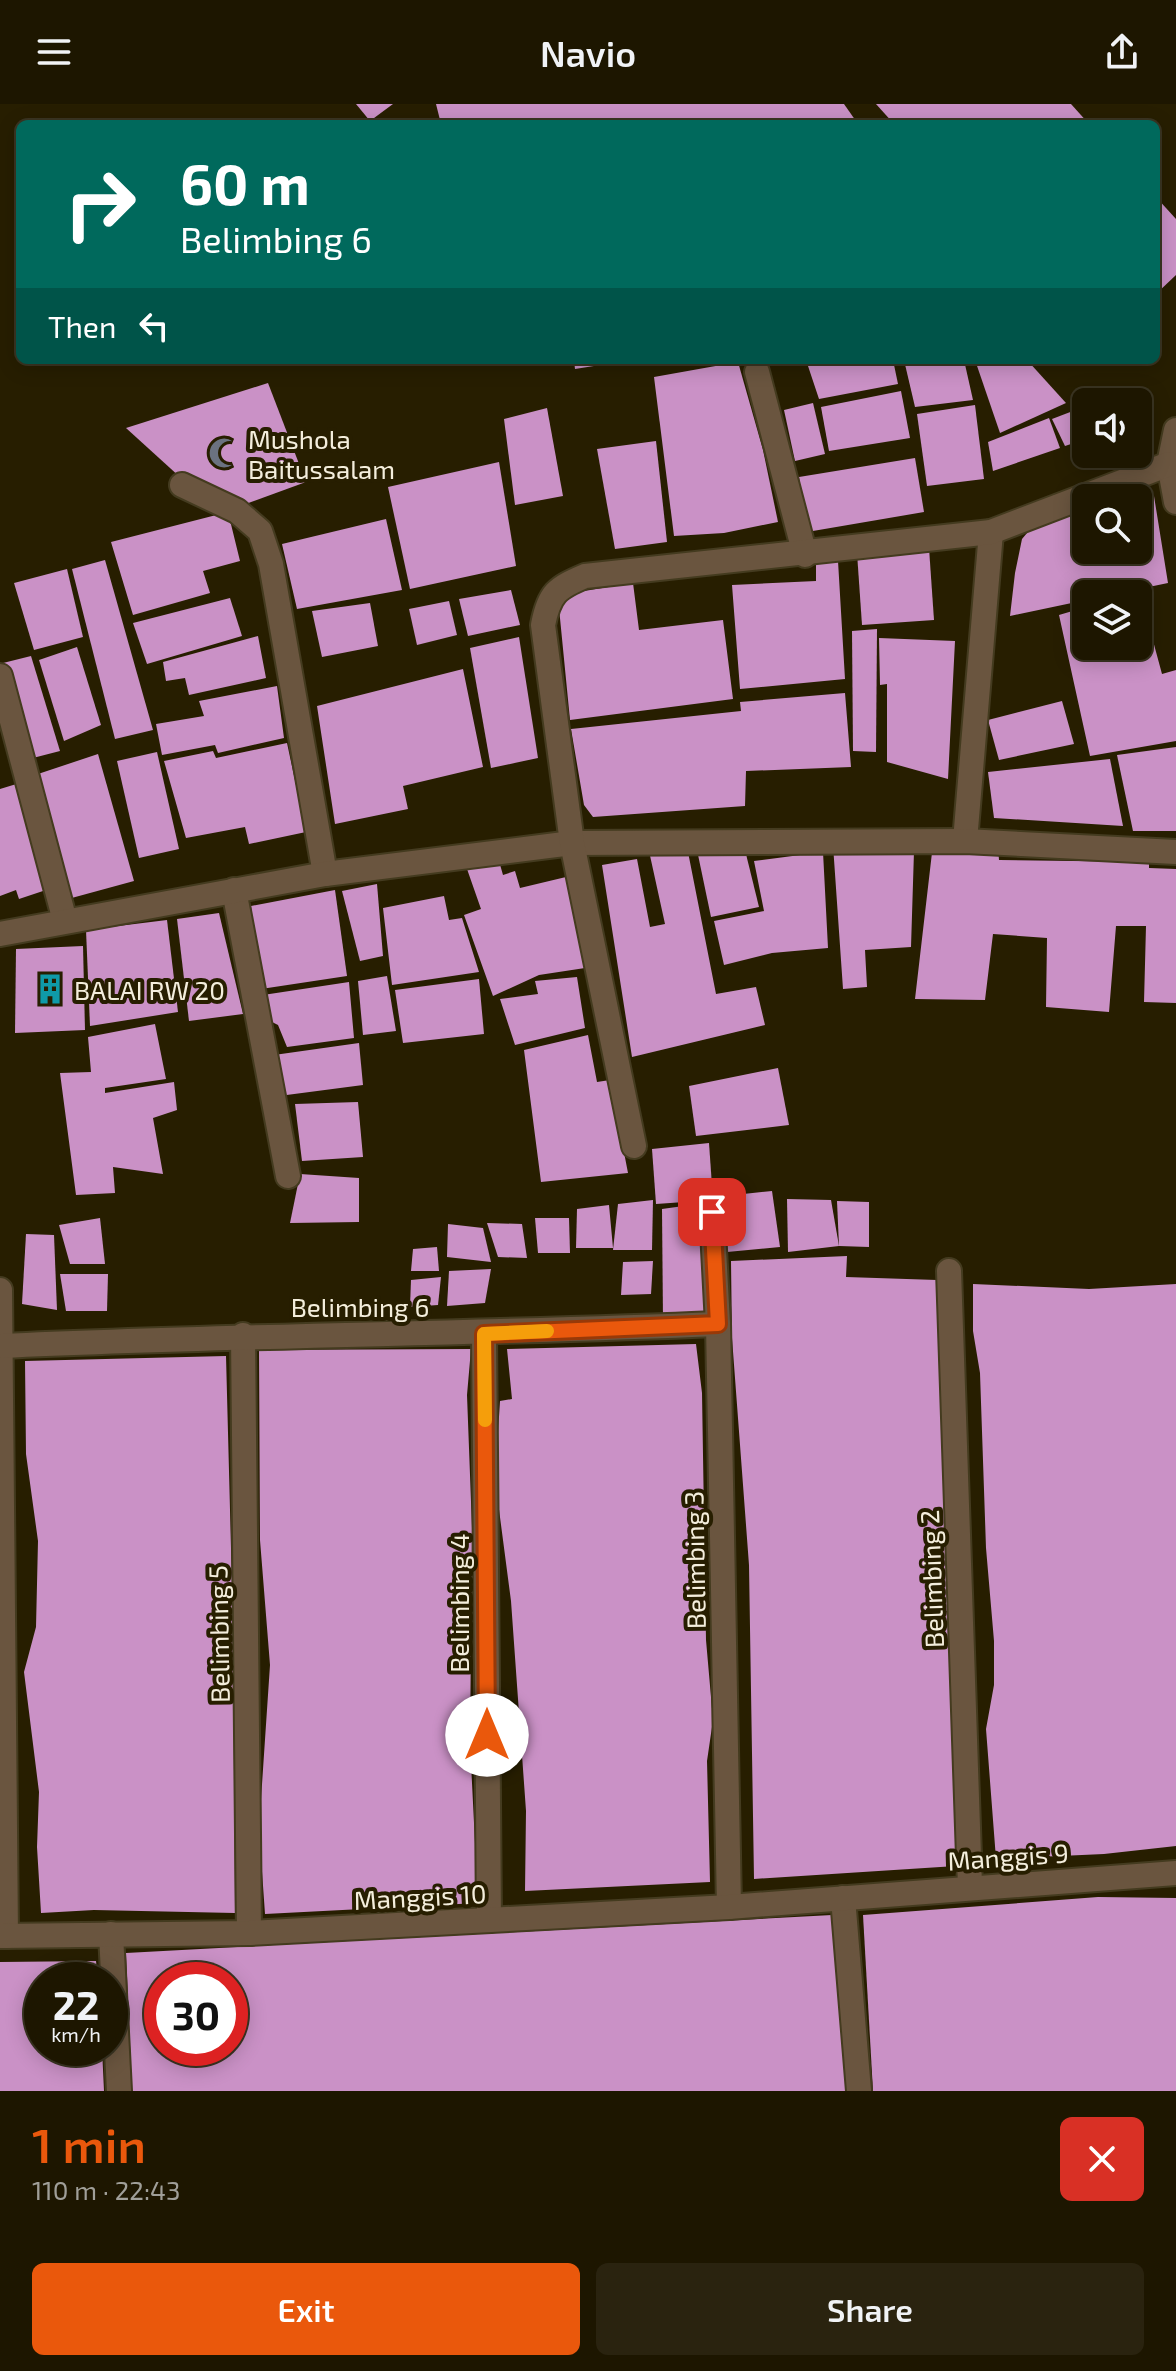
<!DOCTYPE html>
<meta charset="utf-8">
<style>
:root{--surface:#1d1600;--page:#2a230f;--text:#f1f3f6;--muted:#a09f99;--line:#3b3522;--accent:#ea580c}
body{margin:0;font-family:"Exo 2",sans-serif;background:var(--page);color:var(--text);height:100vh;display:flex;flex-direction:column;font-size:30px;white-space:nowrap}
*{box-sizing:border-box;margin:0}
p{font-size:26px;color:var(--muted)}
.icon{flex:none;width:44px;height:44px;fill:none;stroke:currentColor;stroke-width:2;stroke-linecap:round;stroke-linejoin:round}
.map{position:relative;height:1987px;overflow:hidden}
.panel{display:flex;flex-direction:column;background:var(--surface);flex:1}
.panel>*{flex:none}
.banner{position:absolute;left:16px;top:16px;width:1144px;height:244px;border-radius:12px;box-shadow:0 4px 20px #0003,0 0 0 2px var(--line);background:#00695c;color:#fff;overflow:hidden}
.controls{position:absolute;left:1072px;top:284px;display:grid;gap:16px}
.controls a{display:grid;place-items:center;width:80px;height:80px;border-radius:12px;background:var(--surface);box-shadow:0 4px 20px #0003,0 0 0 2px var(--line);font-size:40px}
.speed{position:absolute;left:24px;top:1858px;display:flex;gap:16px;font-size:40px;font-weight:700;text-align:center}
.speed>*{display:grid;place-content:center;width:104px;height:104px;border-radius:50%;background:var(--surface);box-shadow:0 4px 20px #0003,0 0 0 2px var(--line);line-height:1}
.speed small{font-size:20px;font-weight:400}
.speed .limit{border:12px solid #d22;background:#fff;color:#111}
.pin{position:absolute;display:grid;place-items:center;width:68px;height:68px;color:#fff;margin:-34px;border-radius:16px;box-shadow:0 4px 12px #0006}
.me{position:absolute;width:88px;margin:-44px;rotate:0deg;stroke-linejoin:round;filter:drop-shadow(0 0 6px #0008)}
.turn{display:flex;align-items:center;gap:28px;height:168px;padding:0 32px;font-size:36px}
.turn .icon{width:104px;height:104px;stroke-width:2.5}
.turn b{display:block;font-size:56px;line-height:68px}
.then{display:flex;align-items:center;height:76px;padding:0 32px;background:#0003;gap:16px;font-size:30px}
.round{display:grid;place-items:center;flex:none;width:84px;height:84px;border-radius:12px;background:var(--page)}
.summary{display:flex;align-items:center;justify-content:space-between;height:136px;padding:0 32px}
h1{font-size:48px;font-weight:600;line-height:60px;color:var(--accent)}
.primary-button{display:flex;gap:16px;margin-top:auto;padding:16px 32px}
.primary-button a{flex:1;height:92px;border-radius:12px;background:var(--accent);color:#fff;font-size:32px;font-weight:600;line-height:92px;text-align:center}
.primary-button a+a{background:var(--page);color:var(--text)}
header{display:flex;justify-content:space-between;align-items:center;height:104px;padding:0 32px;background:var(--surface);font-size:36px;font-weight:600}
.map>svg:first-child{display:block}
.building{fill:#ca91c6;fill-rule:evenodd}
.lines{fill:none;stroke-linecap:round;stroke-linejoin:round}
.minor-casing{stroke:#443b1f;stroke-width:28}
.minor{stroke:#6a553f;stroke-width:24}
.route-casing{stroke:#983908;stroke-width:20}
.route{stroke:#ea580c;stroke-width:14}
.slow{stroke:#f59e0b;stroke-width:14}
.labels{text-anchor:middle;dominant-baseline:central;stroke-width:8;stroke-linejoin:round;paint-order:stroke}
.poi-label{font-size:26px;fill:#f4eedc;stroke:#271e00;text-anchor:start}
.street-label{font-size:26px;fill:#f4eedc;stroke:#271e00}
</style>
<header><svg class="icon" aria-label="menu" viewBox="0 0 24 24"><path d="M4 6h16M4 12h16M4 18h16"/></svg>Navio<svg class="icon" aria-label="share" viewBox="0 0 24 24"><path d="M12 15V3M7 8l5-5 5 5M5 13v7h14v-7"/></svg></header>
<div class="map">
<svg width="1176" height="1987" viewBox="0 0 1176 1987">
<rect width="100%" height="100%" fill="#271e00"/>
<!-- building -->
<g class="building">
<path d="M 356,0 L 393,0 L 370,17 Z"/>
<path d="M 436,0 L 844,0 L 858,20 L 441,20 Z"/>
<path d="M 876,0 L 1071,0 L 1089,20 L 894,20 Z"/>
<path d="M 1156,93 L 1176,115 L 1176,171 L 1156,190 Z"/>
<path d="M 574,256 L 619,256 L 619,258 L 575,265 Z"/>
<path d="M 806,256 L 893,256 L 898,280 L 819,295 Z"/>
<path d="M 904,256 L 964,256 L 973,296 L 915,303 Z"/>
<path d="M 975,256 L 1027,256 L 1066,299 L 1000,329 Z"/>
<path d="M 738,258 L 763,346 L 778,418 L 724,429 L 674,432 L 654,273 Z"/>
<path d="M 268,279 L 306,378 L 240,402 L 181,374 L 126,324 Z"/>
<path d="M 901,287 L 910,334 L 829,347 L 821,303 Z"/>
<path d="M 813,299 L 825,350 L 795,357 L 784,306 Z"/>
<path d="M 975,301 L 984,375 L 927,382 L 917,310 Z"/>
<path d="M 1086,302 L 1086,335 L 1065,342 L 1052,315 Z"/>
<path d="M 547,304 L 563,392 L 515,401 L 504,315 Z"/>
<path d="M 1049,314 L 1060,344 L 993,367 L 988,338 Z"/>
<path d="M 656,337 L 667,438 L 615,445 L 597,345 Z"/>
<path d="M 915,354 L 924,408 L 807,428 L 799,373 Z"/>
<path d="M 499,358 L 516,462 L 410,485 L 388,383 Z"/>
<path d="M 1133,382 L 1154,392 L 1168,479 L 1139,485 L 1162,570 L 1176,566 L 1176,637 L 1090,652 L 1059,511 L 1086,503 L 1086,542 L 1138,542 L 1138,485 L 1086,490 L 1086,496 L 1010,512 L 1015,469 L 1022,435 L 1038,416 L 1086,399 L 1086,446 L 1138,446 L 1138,394 L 1102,394 Z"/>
<path d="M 228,408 L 240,457 L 203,467 L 210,489 L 133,511 L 111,438 Z"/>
<path d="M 386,415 L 402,486 L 297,505 L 282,440 Z"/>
<path d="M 929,444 L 934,516 L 862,521 L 857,449 Z"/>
<path d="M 105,456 L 153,626 L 115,635 L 72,465 Z"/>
<path d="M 838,457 L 845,575 L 740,585 L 732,481 L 816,477 L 816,458 Z"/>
<path d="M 67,465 L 83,533 L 34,546 L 14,479 Z"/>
<path d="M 633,479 L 639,526 L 723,516 L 733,595 L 570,616 L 559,504 L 572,489 Z"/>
<path d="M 511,486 L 520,521 L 468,532 L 459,495 Z"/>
<path d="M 230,494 L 242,532 L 147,560 L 133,519 Z"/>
<path d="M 449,497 L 457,531 L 417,541 L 409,505 Z"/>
<path d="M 370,499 L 378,542 L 322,553 L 312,507 Z"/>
<path d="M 877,525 L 876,648 L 853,647 L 852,527 Z"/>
<path d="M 258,532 L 266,574 L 189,591 L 185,574 L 166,577 L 163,558 Z"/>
<path d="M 519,533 L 538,654 L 491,664 L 470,544 Z"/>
<path d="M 879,534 L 955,537 L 948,675 L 887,658 L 887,580 L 880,581 Z"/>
<path d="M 77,543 L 101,621 L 64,637 L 39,556 Z"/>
<path d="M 31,552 L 60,647 L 29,655 L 3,559 Z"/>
<path d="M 463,565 L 483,663 L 403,682 L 408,705 L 335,720 L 317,602 Z"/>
<path d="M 277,582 L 284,634 L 218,649 L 215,641 L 162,651 L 156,620 L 204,612 L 199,597 Z"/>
<path d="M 845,589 L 851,663 L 746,667 L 745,702 L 593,713 L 584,701 L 571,625 L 741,607 L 740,598 Z"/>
<path d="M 1062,597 L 1074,640 L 999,656 L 988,616 Z"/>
<path d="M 287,639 L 306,728 L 249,740 L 245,723 L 186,734 L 164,657 L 213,647 L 216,654 Z"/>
<path d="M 1176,643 L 1176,727 L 1133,727 L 1117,651 Z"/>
<path d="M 157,648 L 179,745 L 139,754 L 117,657 Z"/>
<path d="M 98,650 L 134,777 L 68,795 L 38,670 Z"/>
<path d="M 1110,655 L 1123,722 L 994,714 L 988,668 Z"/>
<path d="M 23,678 L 52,784 L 19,795 L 16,786 L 0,792 L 0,685 Z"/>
<path d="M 933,740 L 998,743 L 999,756 L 1149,758 L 1149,764 L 1176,765 L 1176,899 L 1144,898 L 1146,822 L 1116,822 L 1109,908 L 1046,903 L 1047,834 L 993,830 L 985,896 L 915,895 Z"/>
<path d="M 833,741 L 914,747 L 911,843 L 865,846 L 867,883 L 843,885 Z"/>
<path d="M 697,746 L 745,746 L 759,803 L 711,813 Z"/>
<path d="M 649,747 L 688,748 L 716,890 L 756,883 L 765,921 L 632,953 L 602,761 L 637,755 L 650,823 L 665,820 Z"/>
<path d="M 823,748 L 828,844 L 772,849 L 724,861 L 714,817 L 764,807 L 754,757 Z"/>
<path d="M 499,757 L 503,771 L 515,767 L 520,784 L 566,773 L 585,864 L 539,871 L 493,892 L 464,811 L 481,805 L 467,765 Z"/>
<path d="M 377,780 L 383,852 L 360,857 L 342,787 Z"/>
<path d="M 335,786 L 347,872 L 261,885 L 251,802 Z"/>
<path d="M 444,792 L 449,816 L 462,814 L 479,868 L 392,881 L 383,804 Z"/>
<path d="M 219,809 L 243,910 L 189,917 L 177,815 Z"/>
<path d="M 167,816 L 178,908 L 90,922 L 86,826 Z"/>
<path d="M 83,842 L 85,926 L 15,929 L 16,845 Z"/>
<path d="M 387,872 L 396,927 L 363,931 L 358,877 Z"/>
<path d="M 577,873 L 585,924 L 515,941 L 500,895 L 538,890 L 535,877 Z"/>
<path d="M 479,875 L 484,930 L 403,939 L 395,886 Z"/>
<path d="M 349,878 L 354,934 L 287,943 L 278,921 L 266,915 L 263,891 Z"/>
<path d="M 155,920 L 166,975 L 105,984 L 105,989 L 174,978 L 177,1006 L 153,1014 L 163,1070 L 113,1063 L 115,1089 L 76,1091 L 60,969 L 91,968 L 88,933 Z"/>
<path d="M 588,931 L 597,978 L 610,976 L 628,1069 L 541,1078 L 524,946 Z"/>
<path d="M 359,939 L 363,981 L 279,992 L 274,951 Z"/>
<path d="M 778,964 L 789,1021 L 696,1032 L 689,982 Z"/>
<path d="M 358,998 L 363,1053 L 302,1057 L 295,1000 Z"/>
<path d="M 709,1039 L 713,1096 L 656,1100 L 652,1045 Z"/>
<path d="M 300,1070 L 359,1074 L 359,1118 L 290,1119 Z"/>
<path d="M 772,1087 L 780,1143 L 727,1148 L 725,1092 Z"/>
<path d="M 787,1095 L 831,1096 L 839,1142 L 788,1148 Z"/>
<path d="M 653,1096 L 652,1146 L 613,1146 L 618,1100 Z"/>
<path d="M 837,1097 L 869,1098 L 869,1143 L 839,1142 Z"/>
<path d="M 698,1100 L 710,1211 L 663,1217 L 662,1105 Z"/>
<path d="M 609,1101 L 613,1144 L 576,1144 L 577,1105 Z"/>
<path d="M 100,1114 L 105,1160 L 70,1160 L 59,1121 Z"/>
<path d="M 535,1114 L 569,1114 L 570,1149 L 538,1149 Z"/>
<path d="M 487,1119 L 522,1120 L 527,1154 L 498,1153 Z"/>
<path d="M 448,1120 L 483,1124 L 491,1158 L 447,1153 Z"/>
<path d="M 26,1130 L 54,1131 L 57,1206 L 22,1200 Z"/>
<path d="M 437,1143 L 439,1167 L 411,1167 L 413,1145 Z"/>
<path d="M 847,1152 L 846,1173 L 937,1176 L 937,1220 L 945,1279 L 955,1594 L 956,1762 L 754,1775 L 749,1461 L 732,1234 L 731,1157 Z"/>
<path d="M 653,1157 L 651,1190 L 621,1191 L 623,1158 Z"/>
<path d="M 491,1165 L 485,1199 L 447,1202 L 449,1167 Z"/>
<path d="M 60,1170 L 108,1170 L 107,1207 L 66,1207 Z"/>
<path d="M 441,1173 L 438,1201 L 410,1203 L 411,1176 Z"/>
<path d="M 973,1180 L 1089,1185 L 1176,1180 L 1176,1742 L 1104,1750 L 996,1755 L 986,1625 L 994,1581 L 994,1537 L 986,1444 L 980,1269 L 973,1227 Z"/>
<path d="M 696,1240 L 702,1289 L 706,1536 L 713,1616 L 707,1657 L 710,1778 L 525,1787 L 526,1707 L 511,1497 L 495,1375 L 500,1297 L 512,1295 L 507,1245 Z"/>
<path d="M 471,1245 L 467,1291 L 472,1424 L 470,1639 L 478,1799 L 265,1810 L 259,1725 L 270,1561 L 260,1436 L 259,1246 Z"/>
<path d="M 226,1252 L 233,1521 L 235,1809 L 94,1806 L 41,1809 L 37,1743 L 39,1688 L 24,1568 L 36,1523 L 38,1437 L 26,1350 L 25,1257 Z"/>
<path d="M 1098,1793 L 1176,1794 L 1176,1987 L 873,1987 L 863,1811 Z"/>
<path d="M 832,1811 L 847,1987 L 132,1987 L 126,1849 ZM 162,1876 L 230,1876 L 230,1944 L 162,1944 Z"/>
<path d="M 96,1857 L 98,1876 L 42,1876 L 42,1944 L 102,1944 L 104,1987 L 0,1987 L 0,1858 Z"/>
</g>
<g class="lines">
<!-- minor casing -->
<g class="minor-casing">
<g id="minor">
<path d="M 757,268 L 805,451"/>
<path d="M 1176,326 L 1169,360 L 1176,398"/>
<path d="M 182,381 L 237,407 L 260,427 L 271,460 L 325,770"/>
<path d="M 0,572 L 65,817"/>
<path d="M 965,737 L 991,428"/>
<path d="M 234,786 L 288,1072"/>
<path d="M 0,830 L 325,770 L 572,739 L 965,737 L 1176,748"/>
<path d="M 634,1042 L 572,739 L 543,521 C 549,489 557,484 585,472 L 991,428 L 1169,360"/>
<path d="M 712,1108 L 718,1220 L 729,1803"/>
<path d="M 949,1167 L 970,1782"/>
<path d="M 0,1186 L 6,1832"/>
<path d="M 484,1230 L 489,1816"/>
<path d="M 243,1231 L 249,1829"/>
<path d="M 2,1242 C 240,1231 479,1230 718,1220"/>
<path d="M 843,1794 L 859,1987"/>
<path d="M 111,1830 L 119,1987"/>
<path d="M 0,1832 L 249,1829 L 729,1803 L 1176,1769"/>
</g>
</g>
<!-- minor -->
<use href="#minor" class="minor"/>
</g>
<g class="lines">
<!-- route casing -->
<g class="route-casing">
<path id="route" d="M 487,1631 L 484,1230 L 718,1220 L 712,1108"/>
</g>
<!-- route -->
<use href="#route" class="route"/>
<!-- slow -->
<path class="slow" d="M 485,1316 L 484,1230 L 547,1227"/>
</g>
<!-- icons -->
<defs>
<g id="mosque-bare" transform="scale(2.4)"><path d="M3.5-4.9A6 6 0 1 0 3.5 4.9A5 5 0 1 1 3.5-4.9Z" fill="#6b7280" stroke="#271e00" stroke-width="2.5" paint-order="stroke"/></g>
<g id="building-bare" transform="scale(2.4)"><path d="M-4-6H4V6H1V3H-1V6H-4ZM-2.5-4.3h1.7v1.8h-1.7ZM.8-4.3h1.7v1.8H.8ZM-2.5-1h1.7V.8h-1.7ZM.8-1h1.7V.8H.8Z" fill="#0f9aa8" stroke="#271e00" stroke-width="2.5" paint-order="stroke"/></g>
</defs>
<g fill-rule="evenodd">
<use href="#mosque-bare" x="224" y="349"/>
<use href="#building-bare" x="50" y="885"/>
</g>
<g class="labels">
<!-- poi labels -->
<g class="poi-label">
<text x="248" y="334">Mushola<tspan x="248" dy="30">Baitussalam</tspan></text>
<text x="74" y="885">BALAI RW 20</text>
</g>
<!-- street labels -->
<g class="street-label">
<text x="360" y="1202">Belimbing 6</text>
<text transform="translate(694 1456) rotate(-91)">Belimbing 3</text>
<text transform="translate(931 1475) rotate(-92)">Belimbing 2</text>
<text transform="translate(458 1499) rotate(-90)">Belimbing 4</text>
<text transform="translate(218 1530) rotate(-91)">Belimbing 5</text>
<text transform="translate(1008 1752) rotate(-4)">Manggis 9</text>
<text transform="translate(420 1792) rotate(-3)">Manggis 10</text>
</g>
</g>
</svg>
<div class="controls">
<a><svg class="icon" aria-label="sound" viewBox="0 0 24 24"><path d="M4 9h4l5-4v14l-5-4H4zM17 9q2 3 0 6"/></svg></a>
<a><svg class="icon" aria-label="search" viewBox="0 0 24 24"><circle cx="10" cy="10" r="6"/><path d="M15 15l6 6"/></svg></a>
<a><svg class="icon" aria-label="layers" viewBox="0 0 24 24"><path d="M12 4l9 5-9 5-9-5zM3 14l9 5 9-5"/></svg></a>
</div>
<div class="speed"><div>22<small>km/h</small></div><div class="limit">30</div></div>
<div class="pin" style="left:712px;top:1108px;background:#d93025"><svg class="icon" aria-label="arrive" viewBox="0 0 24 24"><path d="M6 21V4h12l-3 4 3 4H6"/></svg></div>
<svg class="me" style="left:487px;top:1631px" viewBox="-20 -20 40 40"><circle r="19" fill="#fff"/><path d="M0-13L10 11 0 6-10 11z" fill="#ea580c"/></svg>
<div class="banner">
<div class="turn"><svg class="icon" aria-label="right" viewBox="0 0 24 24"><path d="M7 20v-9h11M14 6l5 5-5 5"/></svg><div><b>60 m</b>Belimbing 6</div></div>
<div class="then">Then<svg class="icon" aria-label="left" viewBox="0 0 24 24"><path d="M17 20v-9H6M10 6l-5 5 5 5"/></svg></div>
</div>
</div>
<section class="panel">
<div class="summary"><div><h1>1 min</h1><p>110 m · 22:43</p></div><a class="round" style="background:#d93025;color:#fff"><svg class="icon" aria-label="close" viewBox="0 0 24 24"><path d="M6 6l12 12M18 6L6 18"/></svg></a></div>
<div class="primary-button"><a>Exit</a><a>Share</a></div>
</section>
